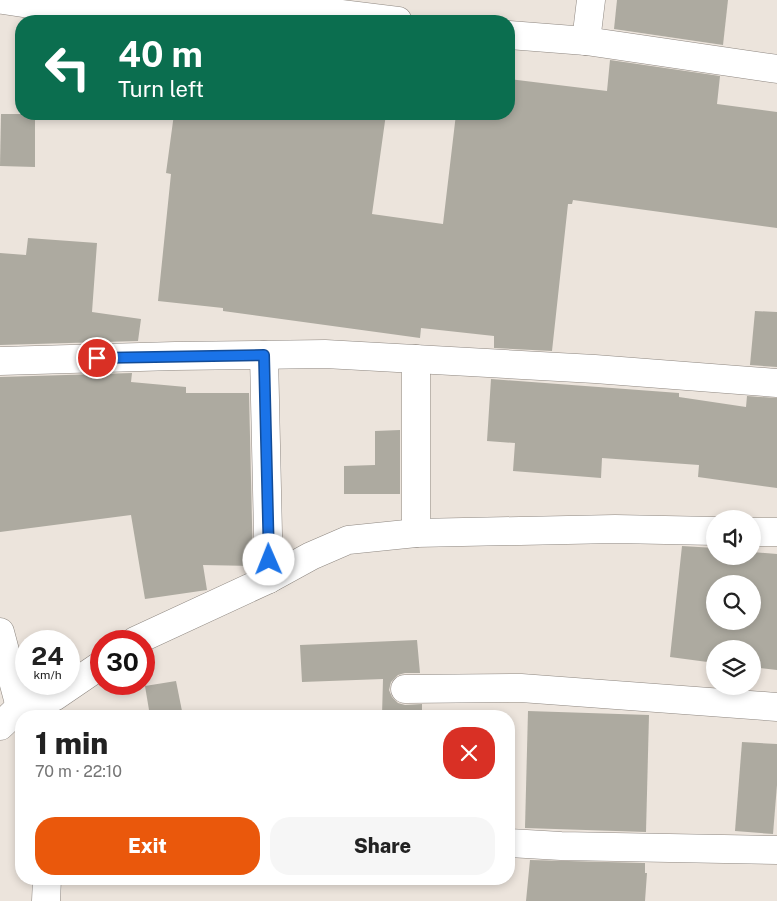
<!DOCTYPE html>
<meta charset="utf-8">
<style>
:root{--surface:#fff;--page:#f6f6f6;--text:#222;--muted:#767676;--accent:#ea580c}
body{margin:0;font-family:"Public Sans",sans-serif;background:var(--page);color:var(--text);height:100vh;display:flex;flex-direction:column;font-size:19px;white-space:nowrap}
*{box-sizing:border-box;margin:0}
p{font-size:16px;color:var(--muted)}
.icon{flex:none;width:28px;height:28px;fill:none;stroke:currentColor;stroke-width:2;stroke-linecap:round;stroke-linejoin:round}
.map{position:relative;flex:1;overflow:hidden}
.sheet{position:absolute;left:15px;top:710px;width:500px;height:175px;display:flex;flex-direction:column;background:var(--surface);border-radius:20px;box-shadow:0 2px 8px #0003}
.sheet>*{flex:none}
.guide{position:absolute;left:15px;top:15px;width:500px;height:105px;border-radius:20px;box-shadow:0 2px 8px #0003;background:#0b6e4f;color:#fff;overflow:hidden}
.buttons{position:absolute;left:706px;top:510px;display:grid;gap:10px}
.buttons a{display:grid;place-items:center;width:55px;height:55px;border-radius:50%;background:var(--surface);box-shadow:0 2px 8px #0003;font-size:25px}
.speed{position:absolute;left:15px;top:630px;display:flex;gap:10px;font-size:25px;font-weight:700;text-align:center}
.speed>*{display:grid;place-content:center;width:65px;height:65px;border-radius:50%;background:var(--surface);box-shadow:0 2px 8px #0003;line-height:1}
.speed small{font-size:12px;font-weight:400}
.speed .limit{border:8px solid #d22;background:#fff;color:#111}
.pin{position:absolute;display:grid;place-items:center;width:42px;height:42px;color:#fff;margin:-21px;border:2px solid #fff;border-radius:50%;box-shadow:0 1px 5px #0007}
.me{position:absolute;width:55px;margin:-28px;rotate:359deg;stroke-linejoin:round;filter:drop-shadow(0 0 4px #0008)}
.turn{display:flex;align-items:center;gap:18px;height:105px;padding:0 20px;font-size:22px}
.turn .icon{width:65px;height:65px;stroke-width:2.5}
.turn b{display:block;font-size:35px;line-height:42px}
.round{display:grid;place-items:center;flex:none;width:52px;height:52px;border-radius:20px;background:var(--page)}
.head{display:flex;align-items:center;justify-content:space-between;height:85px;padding:0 20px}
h1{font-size:30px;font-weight:800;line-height:38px}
.action{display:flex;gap:10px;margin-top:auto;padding:10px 20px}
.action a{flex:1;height:58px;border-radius:20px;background:var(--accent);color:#fff;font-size:20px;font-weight:800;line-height:58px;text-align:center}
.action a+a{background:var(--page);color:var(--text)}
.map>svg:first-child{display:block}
.building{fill:#adaaa0;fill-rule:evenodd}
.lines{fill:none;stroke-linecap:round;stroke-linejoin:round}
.street-casing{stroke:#8e8780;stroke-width:29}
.street{stroke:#fff;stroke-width:28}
.route-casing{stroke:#114b97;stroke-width:12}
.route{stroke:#1a73e8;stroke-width:9}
</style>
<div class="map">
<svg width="777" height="901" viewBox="0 0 777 901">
<rect width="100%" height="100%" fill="#ece4dc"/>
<!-- building -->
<g class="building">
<path d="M 617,0 L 728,0 L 723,45 L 614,29 Z"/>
<path d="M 610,60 L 720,76 L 717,104 L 777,112 L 777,228 L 573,200 L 572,204 L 568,204 L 552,351 L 494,348 L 494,336 L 421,328 L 420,338 L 223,311 L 223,308 L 158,301 L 171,174 L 166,173 L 174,114 L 386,114 L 372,214 L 443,224 L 456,114 L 509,114 L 509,79 L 607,91 Z"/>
<path d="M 1,114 L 35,114 L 35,167 L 0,166 Z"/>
<path d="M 28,238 L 97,243 L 92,312 L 141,319 L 138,341 L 0,345 L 0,253 L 26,255 Z"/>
<path d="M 755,311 L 777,312 L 777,367 L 750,365 Z"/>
<path d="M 132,373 L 131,382 L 186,387 L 186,393 L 249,393 L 253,566 L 203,565 L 207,590 L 145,599 L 131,515 L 0,532 L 0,377 Z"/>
<path d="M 491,379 L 679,393 L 679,397 L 746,407 L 747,396 L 777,398 L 777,488 L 698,477 L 699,465 L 602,458 L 601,478 L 513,471 L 515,443 L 487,441 Z"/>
<path d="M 400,430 L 400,494 L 344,494 L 344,466 L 375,465 L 375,431 Z"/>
<path d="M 682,546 L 715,548 L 715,556 L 752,556 L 752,552 L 777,554 L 777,670 L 752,667 L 752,649 L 715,649 L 715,663 L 670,657 ZM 715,584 L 752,584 L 752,621 L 715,621 Z"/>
<path d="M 417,640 L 420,673 L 405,673 L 398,675 L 391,682 L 389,690 L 392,697 L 398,703 L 405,705 L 422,704 L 422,716 L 382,716 L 383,679 L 302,682 L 300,645 Z"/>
<path d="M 176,681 L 183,716 L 150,716 L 145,686 Z"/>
<path d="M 528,711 L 649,715 L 646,832 L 525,828 Z"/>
<path d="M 742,742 L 777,744 L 777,785 L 773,834 L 735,831 Z"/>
<path d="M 530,860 L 645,863 L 645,873 L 647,873 L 645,901 L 526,901 Z"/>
</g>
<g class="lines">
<!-- street casing -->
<g class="street-casing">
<g id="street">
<path d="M 3,0 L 36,5 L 302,9 L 398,21"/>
<path d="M 509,35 L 586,41 L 777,69"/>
<path d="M 586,41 L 591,0"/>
<path d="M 264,355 L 269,579"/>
<path d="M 416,359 L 416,533"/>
<path d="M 0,361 L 175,356 L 325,354 L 595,369 L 777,383"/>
<path d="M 752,532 L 777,532"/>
<path d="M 0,632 L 20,707"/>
<path d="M 135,641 L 269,579 L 311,556 L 348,540 L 416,533 L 615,529 L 715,531"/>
<path d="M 405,689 L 521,688 L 777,707"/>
<path d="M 0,726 L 20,707 L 54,697 L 101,665"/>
<path d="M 509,843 L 561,846 L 777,850"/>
<path d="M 46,901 L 47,879"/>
</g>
</g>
<!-- street -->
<use href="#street" class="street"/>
</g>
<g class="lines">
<!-- route casing -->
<g class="route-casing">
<path id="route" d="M 97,358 L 264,355 L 269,560"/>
</g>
<!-- route -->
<use href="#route" class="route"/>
</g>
</svg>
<div class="buttons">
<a><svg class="icon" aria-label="sound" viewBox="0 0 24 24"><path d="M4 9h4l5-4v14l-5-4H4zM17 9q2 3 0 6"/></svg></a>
<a><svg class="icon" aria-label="search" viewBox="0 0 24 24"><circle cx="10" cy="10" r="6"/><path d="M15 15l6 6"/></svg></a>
<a><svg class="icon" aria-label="layers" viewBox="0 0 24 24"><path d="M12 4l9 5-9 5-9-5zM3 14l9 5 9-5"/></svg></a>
</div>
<div class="speed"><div>24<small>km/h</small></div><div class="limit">30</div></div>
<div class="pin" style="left:97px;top:358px;background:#d93025"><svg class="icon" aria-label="arrive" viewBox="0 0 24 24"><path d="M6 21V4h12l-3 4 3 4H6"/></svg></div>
<svg class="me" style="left:269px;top:560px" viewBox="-20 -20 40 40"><circle r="19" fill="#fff"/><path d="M0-13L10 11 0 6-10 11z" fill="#1a73e8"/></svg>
<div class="guide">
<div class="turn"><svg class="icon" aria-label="left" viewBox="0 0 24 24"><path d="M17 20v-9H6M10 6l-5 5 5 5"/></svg><div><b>40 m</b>Turn left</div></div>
</div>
<section class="sheet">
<div class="head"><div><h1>1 min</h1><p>70 m · 22:10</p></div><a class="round" style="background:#d93025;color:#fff"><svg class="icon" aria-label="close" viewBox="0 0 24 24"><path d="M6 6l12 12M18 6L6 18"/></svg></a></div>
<div class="action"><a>Exit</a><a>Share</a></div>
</section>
</div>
